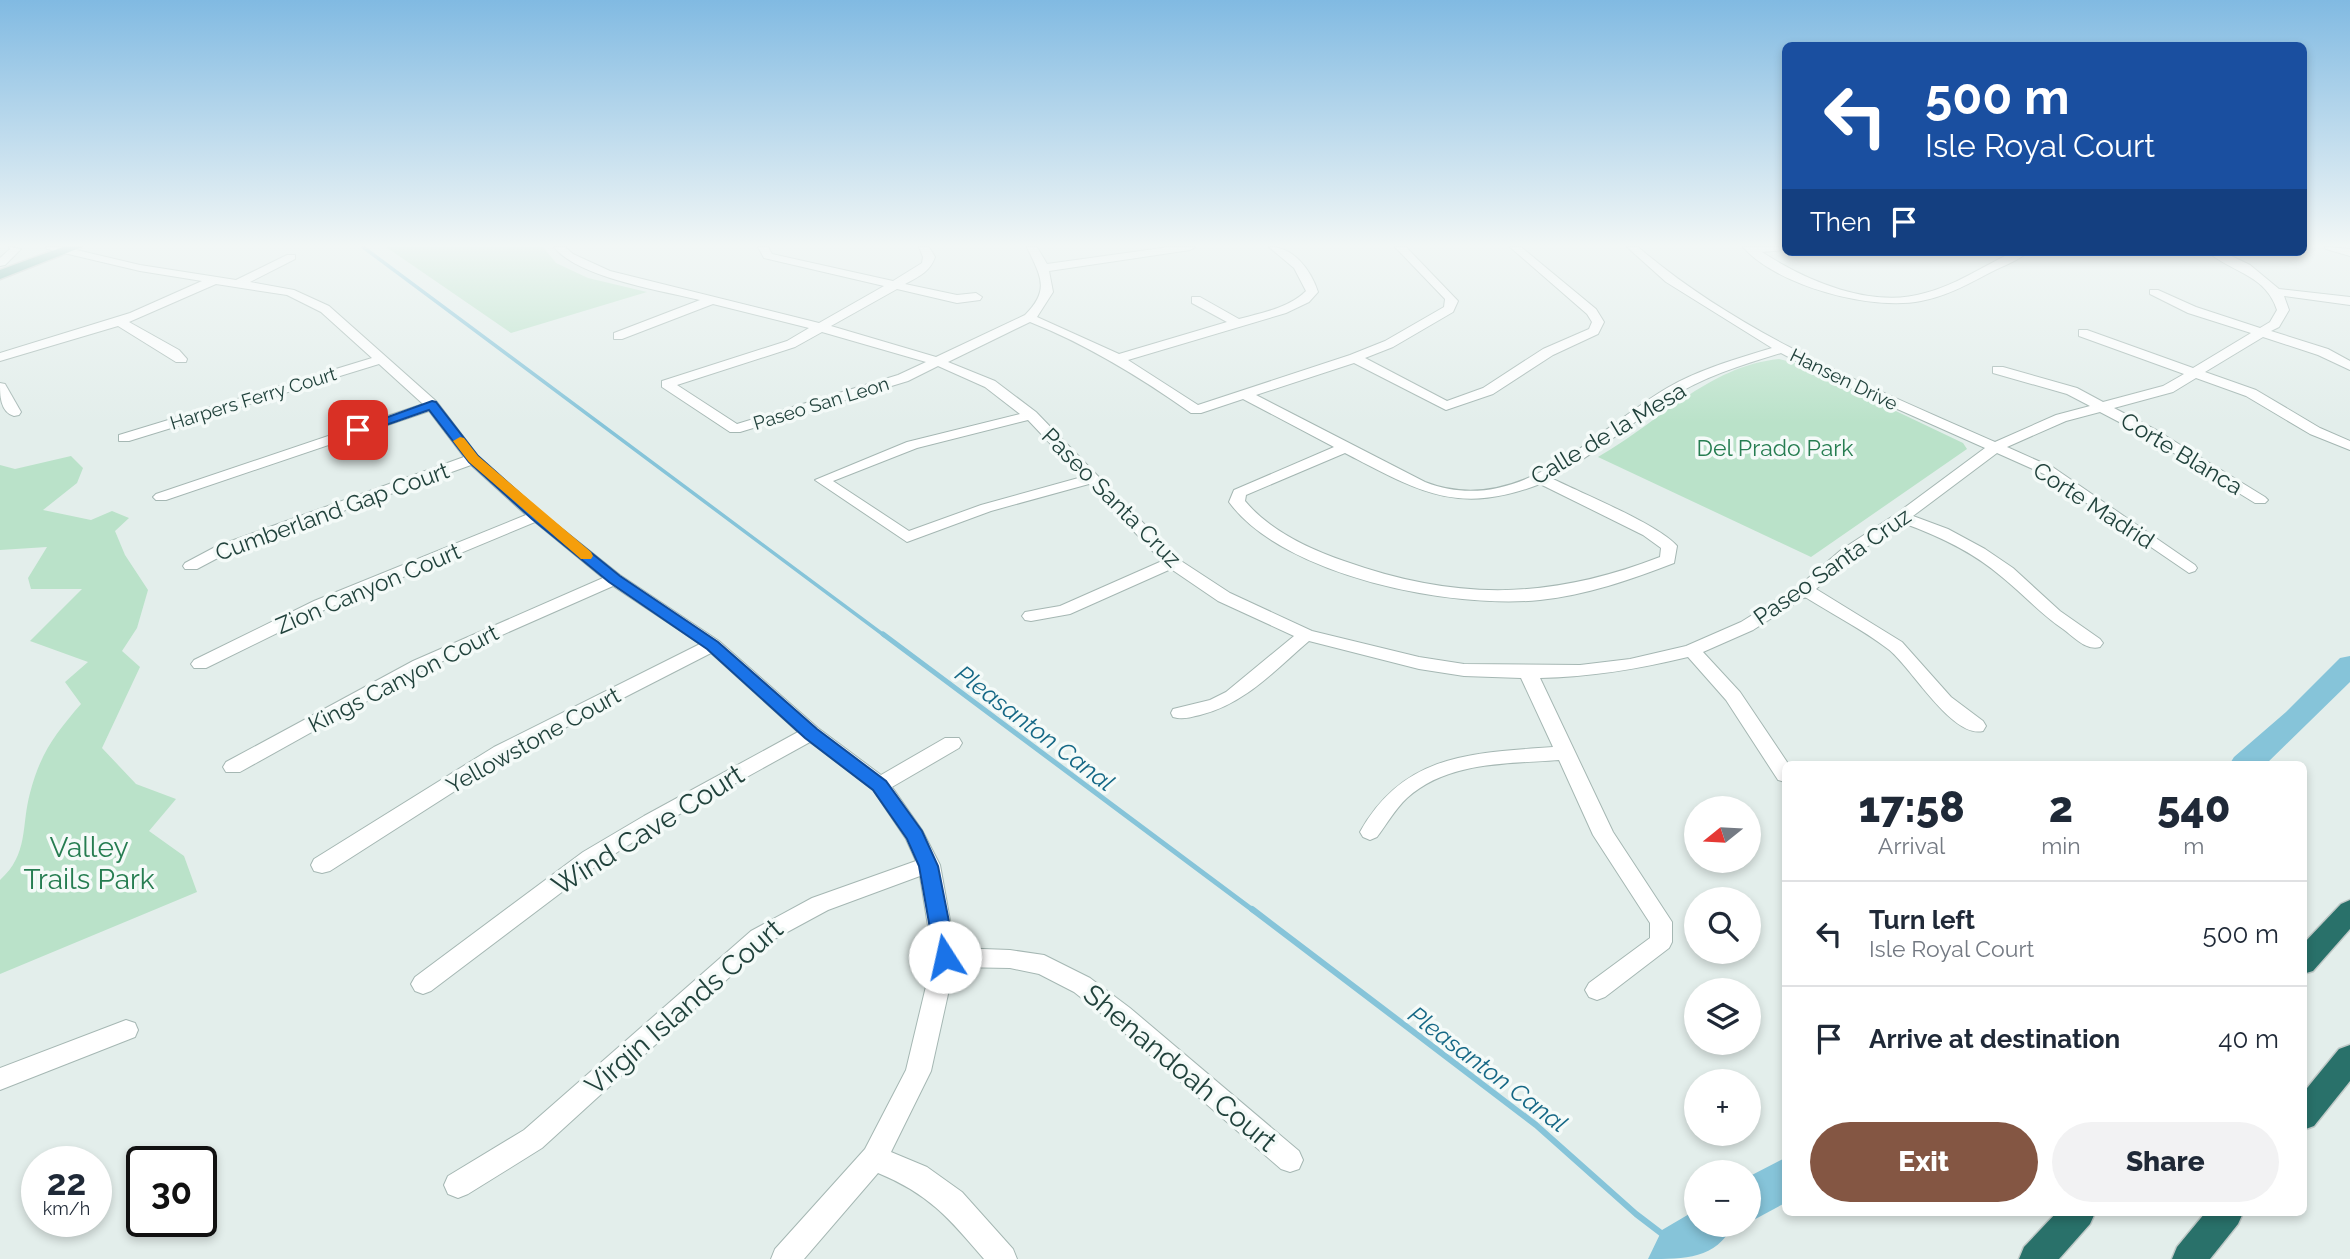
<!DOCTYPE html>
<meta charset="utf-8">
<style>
:root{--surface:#fff;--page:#f2f2f3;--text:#1f2937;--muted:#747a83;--line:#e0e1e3;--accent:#845643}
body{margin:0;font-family:Raleway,sans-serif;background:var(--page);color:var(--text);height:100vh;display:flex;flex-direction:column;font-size:26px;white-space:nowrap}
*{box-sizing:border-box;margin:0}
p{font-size:23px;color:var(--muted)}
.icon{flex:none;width:38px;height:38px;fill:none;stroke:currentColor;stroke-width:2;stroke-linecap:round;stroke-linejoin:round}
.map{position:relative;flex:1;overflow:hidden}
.panel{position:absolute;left:1782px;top:761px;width:525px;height:455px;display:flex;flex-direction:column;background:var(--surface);border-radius:10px;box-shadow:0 4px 10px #0003}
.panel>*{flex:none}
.top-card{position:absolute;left:1782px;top:42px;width:525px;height:214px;border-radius:10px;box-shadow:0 4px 10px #0003;background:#1a4fa0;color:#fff;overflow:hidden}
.needle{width:46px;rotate:252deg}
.fabs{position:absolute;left:1684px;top:796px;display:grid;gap:14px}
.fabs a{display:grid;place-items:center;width:77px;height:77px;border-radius:50%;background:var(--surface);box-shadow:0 4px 10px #0003;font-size:35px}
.speed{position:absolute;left:21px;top:1146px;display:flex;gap:14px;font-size:35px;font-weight:700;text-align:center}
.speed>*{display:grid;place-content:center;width:91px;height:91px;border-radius:50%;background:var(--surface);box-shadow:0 4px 10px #0003;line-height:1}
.speed small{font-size:18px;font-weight:400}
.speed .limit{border:4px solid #111;border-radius:10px;background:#fff;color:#111}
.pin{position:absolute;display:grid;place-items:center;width:60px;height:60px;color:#fff;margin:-30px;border-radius:14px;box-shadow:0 4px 10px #0006}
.me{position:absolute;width:77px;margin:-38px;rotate:350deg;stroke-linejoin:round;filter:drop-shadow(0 0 5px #0008)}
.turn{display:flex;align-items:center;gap:24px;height:147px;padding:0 28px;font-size:32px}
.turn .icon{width:91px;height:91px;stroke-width:2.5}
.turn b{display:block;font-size:49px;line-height:60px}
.then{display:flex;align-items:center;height:66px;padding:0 28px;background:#0003;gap:14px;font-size:26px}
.eta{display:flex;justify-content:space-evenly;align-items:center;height:119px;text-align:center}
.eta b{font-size:42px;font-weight:800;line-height:49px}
.primary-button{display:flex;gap:14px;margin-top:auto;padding:14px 28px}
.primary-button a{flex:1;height:80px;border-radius:42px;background:var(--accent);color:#fff;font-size:28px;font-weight:800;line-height:80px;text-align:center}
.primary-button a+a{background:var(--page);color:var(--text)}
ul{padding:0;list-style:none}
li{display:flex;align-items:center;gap:21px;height:105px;padding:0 28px;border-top:2px solid var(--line)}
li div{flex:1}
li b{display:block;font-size:26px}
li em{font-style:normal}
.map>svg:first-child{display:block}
.green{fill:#bae2c9}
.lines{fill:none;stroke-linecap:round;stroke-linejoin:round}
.stream-far2{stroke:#86c4d9;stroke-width:3.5}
.stream-far1{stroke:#86c4d9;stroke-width:5}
.stream{stroke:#86c4d9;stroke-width:6}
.river{fill:#86c4d9;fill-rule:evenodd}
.minor-casing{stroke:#a5b7b3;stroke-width:2}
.major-casing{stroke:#c1cac8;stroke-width:3}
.highway-casing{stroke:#c1cac8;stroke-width:3}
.minor{fill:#fff;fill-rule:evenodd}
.major{fill:#63a89e;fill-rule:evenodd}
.highway{fill:#29716a;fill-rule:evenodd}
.route{fill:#1a73e8;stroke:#114b97;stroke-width:2}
.slow{fill:#f59e0b}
.labels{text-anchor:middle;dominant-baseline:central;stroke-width:7;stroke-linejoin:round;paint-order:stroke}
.far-street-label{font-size:19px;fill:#21423c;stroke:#f4faf8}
.street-label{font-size:23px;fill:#21423c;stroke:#f4faf8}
.park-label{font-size:23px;fill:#267d51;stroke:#f4faf8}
.water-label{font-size:24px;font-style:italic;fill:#146785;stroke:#f4faf8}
.near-street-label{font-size:28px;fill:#21423c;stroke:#f4faf8}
.near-park-label{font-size:28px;fill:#267d51;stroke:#f4faf8}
</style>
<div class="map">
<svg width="2350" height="1259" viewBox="0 0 2350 1259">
<rect width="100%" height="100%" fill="#e3eeeb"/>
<!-- green -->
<g class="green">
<path d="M 386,247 L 543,247 L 556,263 L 588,278 L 647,292 L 511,333 Z"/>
<path d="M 1779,359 L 1795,363 L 1963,443 L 1967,449 L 1811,557 L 1598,457 C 1657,424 1708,366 1779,359 Z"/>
<path d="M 71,456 L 83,468 L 77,483 L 43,510 L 91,520 L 112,511 L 129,518 L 115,531 L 125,555 L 148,590 L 137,628 L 122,651 L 140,667 L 102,748 L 136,784 L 176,799 L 149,831 L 184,856 L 197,892 L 0,974 L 0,880 C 29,854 21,826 30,793 C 40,754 55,734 81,704 L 65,682 L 88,662 L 30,641 L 82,589 L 31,589 L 28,578 L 47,547 L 0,550 L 0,465 L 15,469 Z"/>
</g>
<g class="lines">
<!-- stream-far2 -->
<path class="stream-far2" d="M 363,247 L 885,636"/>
<!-- stream-far1 -->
<path class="stream-far1" d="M 883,634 L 1254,911"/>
<!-- stream -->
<path class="stream" d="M 1252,909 L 1536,1125 L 1636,1214 L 1678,1246"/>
<!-- river -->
<g class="river">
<path d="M 2350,656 L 2350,682 L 2265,765 L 2229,765 L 2234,757 L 2286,712 L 2340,658 Z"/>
<path d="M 1785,1158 L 1785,1203 L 1748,1223 L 1748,1177 Z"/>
<path d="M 1696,1210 L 1696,1225 L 1733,1225 C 1716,1259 1685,1259 1648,1259 L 1662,1230 Z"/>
</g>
<!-- minor casing -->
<g class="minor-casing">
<g id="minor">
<path d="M 9,247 L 21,249 L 5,265 L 0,266 L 0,258 L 10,249 Z"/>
<path d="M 46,247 L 64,247 L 140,265 L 236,280 L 287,255 L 295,255 L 295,259 L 250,282 L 294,290 L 329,306 L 437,402 L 478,456 L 542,513 L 620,575 L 719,641 L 818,728 L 881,775 L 945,738 L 959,738 L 962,743 L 959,748 L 892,787 L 922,830 L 940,865 L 955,948 L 1010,950 L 1044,955 L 1090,978 L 1130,1008 L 1299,1151 L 1303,1160 L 1299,1169 L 1290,1172 L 1281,1169 L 1112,1022 L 1074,992 L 1039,974 L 1010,968 L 954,967 L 931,1071 L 891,1152 L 927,1167 L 962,1192 L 1013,1249 L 1017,1259 L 984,1259 C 949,1218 929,1194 878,1173 L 804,1259 L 771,1259 L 775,1249 L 865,1149 L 906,1070 L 933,957 L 920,876 L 828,910 L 767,943 L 542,1148 L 468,1194 L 458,1198 L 448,1194 L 444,1185 L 448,1176 L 524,1130 L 751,931 L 812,898 L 916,861 L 906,839 L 873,790 L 810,742 L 658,826 L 599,864 L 431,991 L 423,994 L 415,991 L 411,984 L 415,977 L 583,852 L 644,816 L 798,732 L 711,653 L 508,757 L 330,871 L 322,873 L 314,871 L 311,865 L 314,859 L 494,747 L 700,644 L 613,586 L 425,669 L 240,772 L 226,772 L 223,767 L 226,762 L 413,661 L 603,578 L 535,522 L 326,609 L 206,668 L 194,668 L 191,664 L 194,660 L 314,601 L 526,515 L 471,465 L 229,552 L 197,569 L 185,569 L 183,566 L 185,563 L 217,546 L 464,457 L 429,411 L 166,500 L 156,500 L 153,497 L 156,494 L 423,404 L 379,364 L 129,441 L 119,441 L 119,435 L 372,358 L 321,312 L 287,295 L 216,284 L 129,322 L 179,350 L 187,359 L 186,362 L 176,362 L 118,326 L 0,361 L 0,353 L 130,313 L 202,281 L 140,271 L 47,249 Z"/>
<path d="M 554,247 L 565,247 L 573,254 L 610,271 L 819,323 L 884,286 L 764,258 L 758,247 L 768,247 L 772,254 L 893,281 L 922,263 L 923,257 L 919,247 L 929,247 L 935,257 C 930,272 918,277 905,284 L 957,295 L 976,293 L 982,297 L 980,300 L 957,303 L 897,289 L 831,326 L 936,357 L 1025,315 C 1051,289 1040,276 1027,247 L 1037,247 L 1047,264 L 1169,247 L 1195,247 L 1190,250 L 1049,271 L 1053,292 L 1037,317 L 1119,354 L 1227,322 L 1192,303 L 1192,297 L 1200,297 L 1239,319 C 1261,313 1289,308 1306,291 L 1294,268 L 1269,247 C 1293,246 1311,270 1318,292 L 1309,302 L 1286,313 L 1128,360 L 1198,405 L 1350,355 L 1385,341 L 1444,307 L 1445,299 L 1395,247 L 1406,247 L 1458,301 L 1453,312 L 1393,347 L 1365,358 L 1447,401 L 1483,388 L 1543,349 L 1589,329 L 1592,322 L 1587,314 L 1510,247 L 1521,247 L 1596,309 L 1604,322 L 1598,334 L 1553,355 L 1493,394 L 1446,410 L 1354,363 L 1256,395 L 1425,482 C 1519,519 1594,431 1667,388 C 1700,369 1736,359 1772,348 L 1666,282 L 1627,247 L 1638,247 C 1742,336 1871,387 1995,442 L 2056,415 L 2090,406 L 2067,394 L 1993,373 L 1993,367 L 2003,367 L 2077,388 L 2103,402 L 2163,386 L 2184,374 L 2079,336 L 2079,330 L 2087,330 L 2193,368 L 2251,333 L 2188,313 L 2150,294 L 2150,290 L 2158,290 L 2196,307 L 2260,328 L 2270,322 L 2277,310 C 2266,275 2233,273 2208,252 L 2223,252 L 2250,265 L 2279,289 L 2350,297 L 2350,305 L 2284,296 L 2289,310 L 2279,327 L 2271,331 L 2328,349 L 2350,361 L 2350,370 L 2318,355 L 2263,337 L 2205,372 L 2256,390 L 2320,428 L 2350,441 L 2350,450 L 2310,434 L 2246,396 L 2196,378 L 2173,392 L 2114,408 L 2156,430 L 2265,497 L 2268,500 L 2265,503 L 2255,503 L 2146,436 L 2100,412 L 2066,421 L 2007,447 L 2054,468 L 2195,565 L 2197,568 L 2195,571 L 2189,573 L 2044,474 L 1997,453 L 1913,516 L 1948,529 L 1985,549 L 2013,568 L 2060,611 L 2100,639 L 2103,643 L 2100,647 C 2086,651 2074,637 2063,629 C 2041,614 2023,594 2002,577 C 1973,552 1939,536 1903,523 L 1853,556 L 1816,589 L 1902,642 L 1951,697 L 1983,721 L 1986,726 L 1983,731 C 1952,739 1910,665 1888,649 C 1862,629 1832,614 1805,597 L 1753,630 L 1703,652 L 1740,692 L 1789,765 L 1785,765 L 1785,782 L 1778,780 L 1726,700 L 1688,657 C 1638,669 1591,677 1540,678 L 1613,832 L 1672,922 L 1672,942 L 1669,948 L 1605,997 L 1597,1000 L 1589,997 L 1585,990 L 1589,983 L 1650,938 L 1650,923 L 1593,835 L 1559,760 C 1508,764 1448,761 1407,798 C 1395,809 1387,824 1377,837 L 1370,840 L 1363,837 L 1360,832 C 1404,753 1473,753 1553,747 L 1521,678 L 1464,676 L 1419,669 L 1309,641 C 1275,670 1245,704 1200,715 C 1191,717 1183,720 1173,717 L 1171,713 L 1173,709 L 1210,700 L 1226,692 L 1294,636 L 1218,601 L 1171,569 L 1070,614 L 1031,621 L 1025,620 L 1022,616 L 1025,612 L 1060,606 L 1162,561 L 1089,484 L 991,511 L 907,542 L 815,480 L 907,442 L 1020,414 L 985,387 L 938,366 L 908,381 L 740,432 L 730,432 L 662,387 L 662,381 L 787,341 L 809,328 L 713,304 L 622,339 L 614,339 L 614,333 L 700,300 C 662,291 577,277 554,247 ZM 1030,322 C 1088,345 1140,377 1191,413 L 1201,413 L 1243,399 L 1334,447 L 1234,490 L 1229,502 C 1284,577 1453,609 1540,600 C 1587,595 1630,580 1674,563 L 1677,546 C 1658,524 1581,493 1551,478 C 1593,456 1628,425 1667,400 C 1702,377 1742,365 1781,353 L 1830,379 L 1985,448 L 1896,514 L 1841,550 L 1799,586 L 1741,622 L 1686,646 L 1630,659 L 1580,665 L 1464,664 L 1419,657 L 1312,631 L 1230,593 L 1178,559 L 1036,412 L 995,381 L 948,362 ZM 822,332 L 926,362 L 898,375 L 737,424 L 677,385 L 795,347 ZM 1028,420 L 1082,477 L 981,505 L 909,531 L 833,481 L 917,448 ZM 1345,453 C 1418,491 1457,516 1540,484 L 1643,535 L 1661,548 L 1660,557 C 1549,600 1456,601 1344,561 C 1309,549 1269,530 1245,501 L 1246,495 Z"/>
<path d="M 1743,247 L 1785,247 L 1785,250 L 1762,252 C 1806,281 1872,309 1925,293 C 1956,285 1984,266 2013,252 L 2028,252 C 2019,260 2006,265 1995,270 C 1972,282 1948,296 1921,301 C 1871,311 1777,286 1743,247 Z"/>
<path d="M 2325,247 L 2350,249 L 2350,256 L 2326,249 Z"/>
<path d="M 0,383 L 5,384 L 21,412 L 19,415 L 14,416 C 0,412 0,395 0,383 Z"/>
<path d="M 126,1020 L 135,1023 L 138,1030 L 135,1037 L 0,1090 L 0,1068 Z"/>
</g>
</g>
<!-- major casing -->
<g class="major-casing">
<path id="major" d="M 63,247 L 82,247 L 0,279 L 0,270 Z"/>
</g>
<!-- highway casing -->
<g class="highway-casing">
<g id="highway">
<path d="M 2350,900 L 2350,929 L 2313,971 L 2303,974 L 2303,944 L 2341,904 Z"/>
<path d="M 2350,1045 L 2350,1081 L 2314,1126 L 2303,1130 L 2303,1093 L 2339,1049 Z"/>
<path d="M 2056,1213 L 2095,1213 L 2090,1224 L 2059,1259 L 2019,1259 L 2024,1247 Z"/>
<path d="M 2205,1213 L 2243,1213 L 2238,1224 L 2210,1259 L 2172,1259 L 2177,1247 Z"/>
</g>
</g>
<!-- minor -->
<use href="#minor" class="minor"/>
<!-- major -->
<use href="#major" class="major"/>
<!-- highway -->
<use href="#highway" class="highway"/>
</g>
<!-- sky -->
<linearGradient id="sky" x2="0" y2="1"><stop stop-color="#81bae2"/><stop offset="0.58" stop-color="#f2f7f6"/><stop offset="1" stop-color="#f2f7f6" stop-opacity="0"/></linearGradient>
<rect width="2350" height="423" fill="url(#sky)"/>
<!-- route -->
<path class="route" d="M 432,401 L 436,402 L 478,456 L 542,513 L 620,576 L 718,642 L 817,729 L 886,781 L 922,831 L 938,866 L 956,957 L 953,963 L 945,966 L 938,963 L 935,957 L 919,866 L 907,839 L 873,790 L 805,738 L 707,649 L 609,582 L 532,519 L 469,462 L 429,410 L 363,433 L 358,434 L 352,430 Z"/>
<!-- slow -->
<path class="slow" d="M 460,437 L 464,438 L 478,456 L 591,552 L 593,556 L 591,559 L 581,559 L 469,462 L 453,441 Z"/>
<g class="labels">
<!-- far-street labels -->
<g class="far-street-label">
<text transform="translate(1844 379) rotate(26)">Hansen Drive</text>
<text transform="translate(253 398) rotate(-17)">Harpers Ferry Court</text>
<text transform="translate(821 403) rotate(-17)">Paseo San Leon</text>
</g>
<!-- street labels -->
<g class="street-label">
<text transform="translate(1608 433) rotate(-31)">Calle de la Mesa</text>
<text transform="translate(2182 453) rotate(31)">Corte Blanca</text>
<text transform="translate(1112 497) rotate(45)">Paseo Santa Cruz</text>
<text transform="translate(2094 505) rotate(33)">Corte Madrid</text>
<text transform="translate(332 511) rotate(-20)">Cumberland Gap Court</text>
<text transform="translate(1832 566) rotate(-35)">Paseo Santa Cruz</text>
<text transform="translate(368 588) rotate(-23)">Zion Canyon Court</text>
<text transform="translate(403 678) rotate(-27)">Kings Canyon Court</text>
<text transform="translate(533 740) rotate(-29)">Yellowstone Court</text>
</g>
<!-- park labels -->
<g class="park-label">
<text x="1775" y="447">Del Prado Park</text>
</g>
<!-- water labels -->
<g class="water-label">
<text transform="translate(1035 728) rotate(37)">Pleasanton Canal</text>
<text transform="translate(1488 1069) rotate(37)">Pleasanton Canal</text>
</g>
<!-- near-street labels -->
<g class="near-street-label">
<text transform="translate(648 830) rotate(-32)">Wind Cave Court</text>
<text transform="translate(684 1007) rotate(-41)">Virgin Islands Court</text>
<text transform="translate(1180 1068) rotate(40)">Shenandoah Court</text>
</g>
<!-- near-park labels -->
<g class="near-park-label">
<text x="89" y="847">Valley<tspan x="89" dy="32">Trails Park</tspan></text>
</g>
</g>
</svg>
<div class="fabs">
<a><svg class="needle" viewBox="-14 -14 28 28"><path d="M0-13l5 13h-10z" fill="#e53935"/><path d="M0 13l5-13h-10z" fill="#747a83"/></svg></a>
<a><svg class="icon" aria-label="search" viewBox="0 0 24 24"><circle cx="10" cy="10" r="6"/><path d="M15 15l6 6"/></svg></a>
<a><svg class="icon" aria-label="layers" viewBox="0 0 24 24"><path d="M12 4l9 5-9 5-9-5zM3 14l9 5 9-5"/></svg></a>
<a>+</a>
<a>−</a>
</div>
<div class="speed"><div>22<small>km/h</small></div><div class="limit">30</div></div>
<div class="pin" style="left:358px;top:430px;background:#d93025"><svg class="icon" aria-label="arrive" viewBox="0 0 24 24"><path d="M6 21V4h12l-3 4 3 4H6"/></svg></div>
<svg class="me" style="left:945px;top:957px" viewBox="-20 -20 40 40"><circle r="19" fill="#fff"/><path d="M0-13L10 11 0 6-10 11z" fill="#1a73e8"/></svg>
<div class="top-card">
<div class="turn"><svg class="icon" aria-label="left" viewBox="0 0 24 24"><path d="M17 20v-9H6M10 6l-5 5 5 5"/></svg><div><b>500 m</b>Isle Royal Court</div></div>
<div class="then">Then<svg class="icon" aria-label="arrive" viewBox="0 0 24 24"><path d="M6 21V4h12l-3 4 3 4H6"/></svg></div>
</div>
<section class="panel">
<div class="eta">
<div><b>17:58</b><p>Arrival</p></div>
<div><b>2</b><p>min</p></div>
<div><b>540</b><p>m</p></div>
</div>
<ul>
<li><svg class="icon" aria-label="left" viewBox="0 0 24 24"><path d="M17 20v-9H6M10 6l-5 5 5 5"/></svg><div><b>Turn left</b><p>Isle Royal Court</p></div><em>500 m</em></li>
<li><svg class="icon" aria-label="arrive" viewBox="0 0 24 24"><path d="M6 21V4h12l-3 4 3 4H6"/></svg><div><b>Arrive at destination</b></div><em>40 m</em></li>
</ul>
<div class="primary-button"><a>Exit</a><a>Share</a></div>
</section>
</div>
